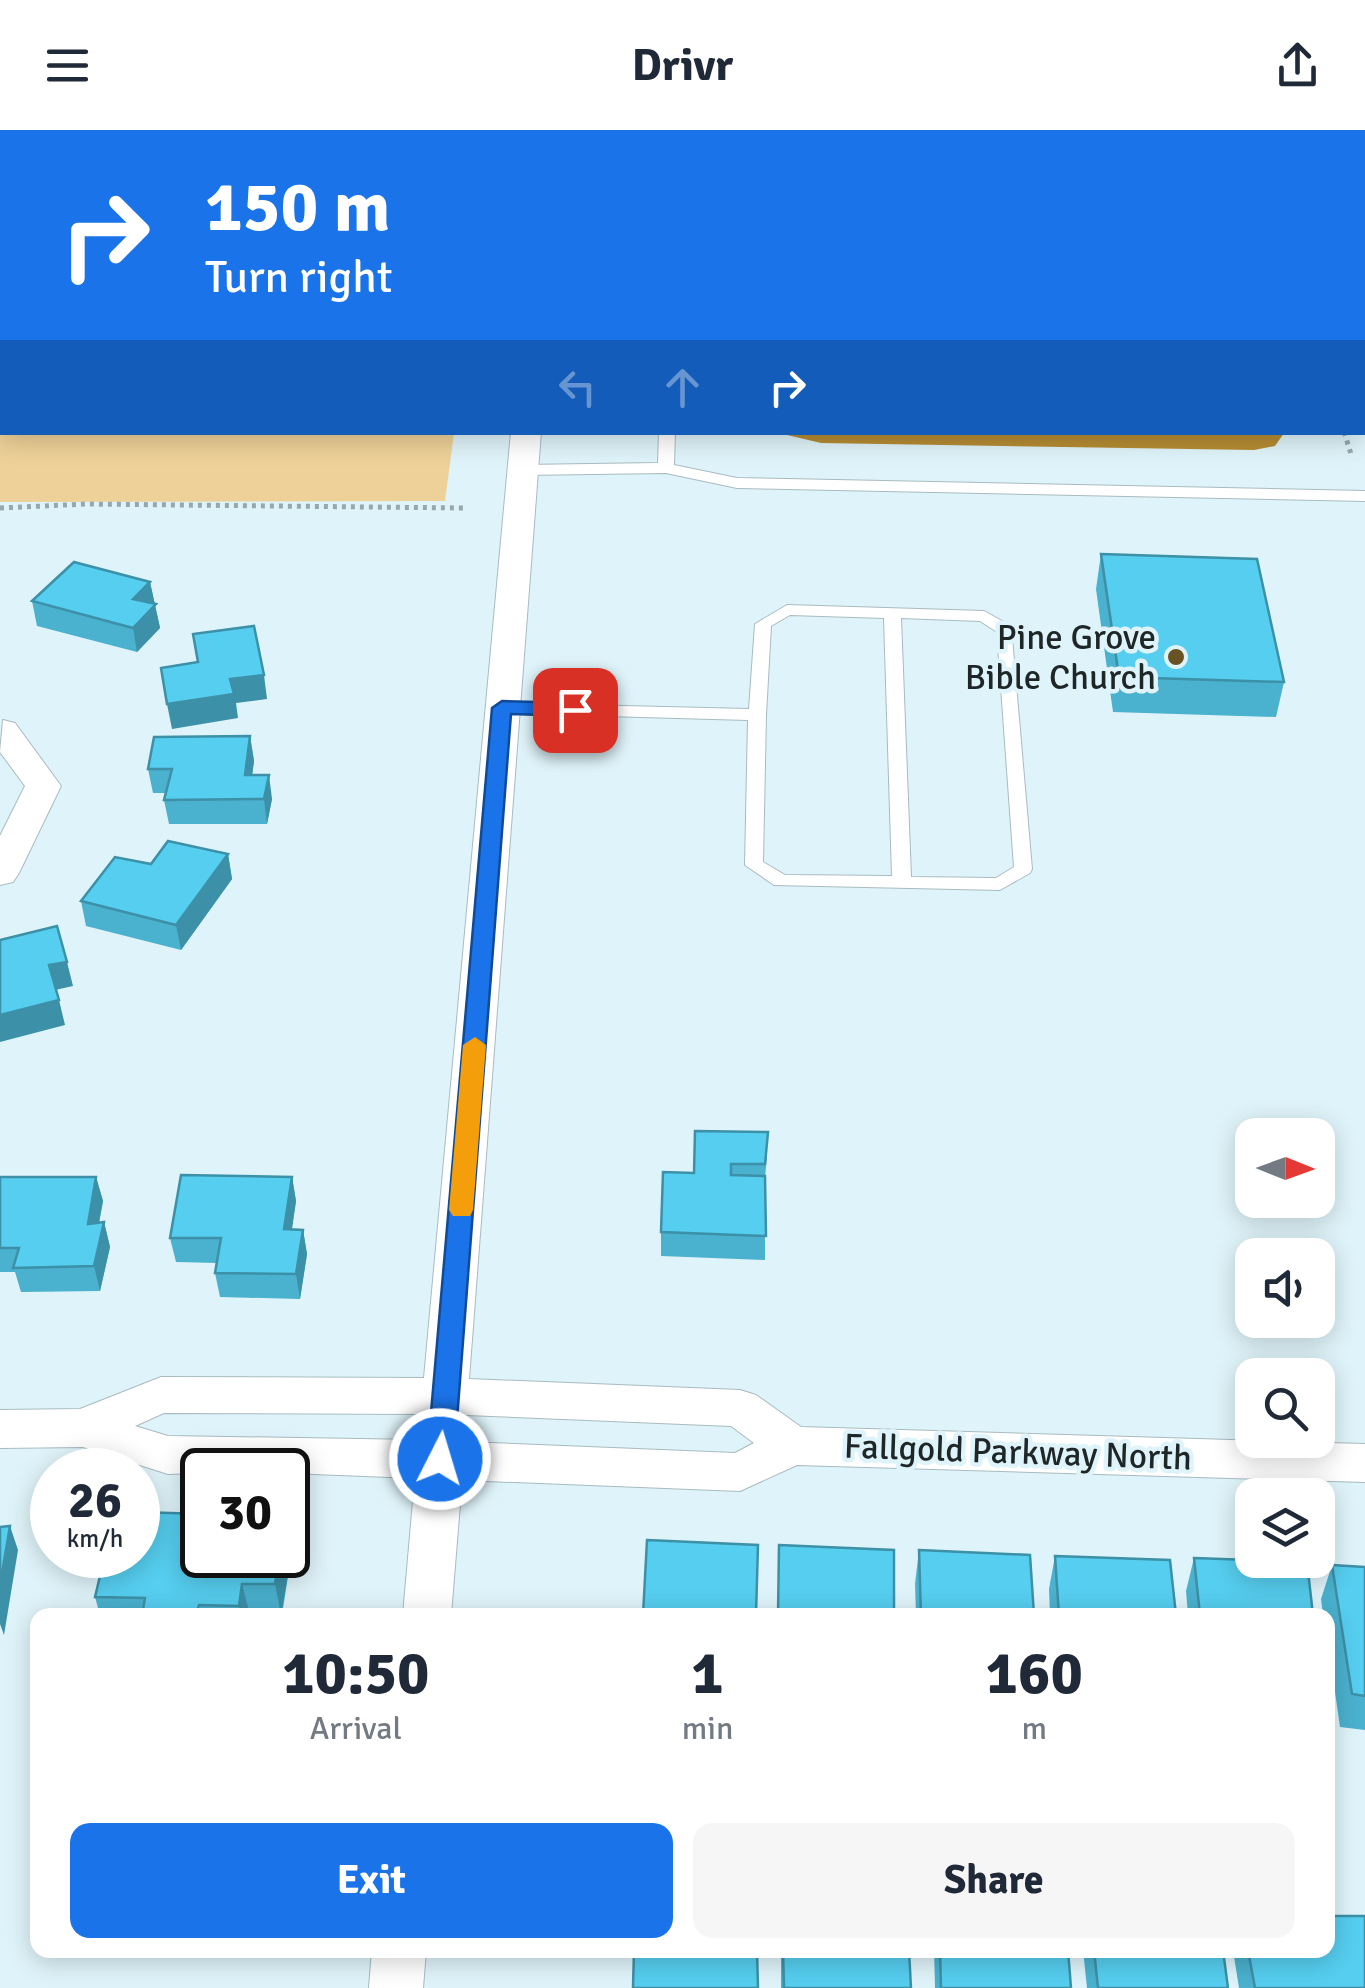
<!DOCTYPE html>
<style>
:root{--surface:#fff;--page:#f6f6f7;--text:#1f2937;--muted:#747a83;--accent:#1a73e8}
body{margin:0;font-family:Signika,sans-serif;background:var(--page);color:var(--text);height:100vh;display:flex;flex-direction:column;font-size:38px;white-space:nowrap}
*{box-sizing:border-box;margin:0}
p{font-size:32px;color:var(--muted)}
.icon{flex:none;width:55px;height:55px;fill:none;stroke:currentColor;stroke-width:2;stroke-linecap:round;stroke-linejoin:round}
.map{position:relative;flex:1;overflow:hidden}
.panel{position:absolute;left:30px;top:1478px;width:1305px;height:350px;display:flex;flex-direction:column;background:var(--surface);border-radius:20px;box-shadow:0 5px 25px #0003}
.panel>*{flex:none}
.banner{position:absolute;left:0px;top:0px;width:1365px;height:305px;box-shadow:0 5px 25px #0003;background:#1a73e8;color:#fff;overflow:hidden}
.needle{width:65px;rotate:91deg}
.buttons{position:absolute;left:1235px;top:988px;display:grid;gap:20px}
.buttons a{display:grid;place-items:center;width:100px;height:100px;border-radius:20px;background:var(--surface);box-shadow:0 5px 25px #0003;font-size:50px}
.speed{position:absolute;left:30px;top:1318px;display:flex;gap:20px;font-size:50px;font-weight:700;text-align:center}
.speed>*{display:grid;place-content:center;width:130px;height:130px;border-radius:50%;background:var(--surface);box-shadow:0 5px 25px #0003;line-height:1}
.speed small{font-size:25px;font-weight:400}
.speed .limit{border:5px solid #111;border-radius:15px;background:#fff;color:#111}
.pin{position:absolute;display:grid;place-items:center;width:85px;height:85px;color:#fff;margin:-42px;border-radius:20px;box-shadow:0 5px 15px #0006}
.me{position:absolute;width:110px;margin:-55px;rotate:5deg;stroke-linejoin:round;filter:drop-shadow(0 0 8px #0008)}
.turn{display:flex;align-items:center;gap:35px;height:210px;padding:0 40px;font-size:45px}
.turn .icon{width:130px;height:130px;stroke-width:2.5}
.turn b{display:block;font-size:70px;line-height:85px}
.lanes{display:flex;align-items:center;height:95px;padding:0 40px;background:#0003;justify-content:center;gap:50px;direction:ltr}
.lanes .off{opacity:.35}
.eta{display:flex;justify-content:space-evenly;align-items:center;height:170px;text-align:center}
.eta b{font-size:60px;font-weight:700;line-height:70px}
.primary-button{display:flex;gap:20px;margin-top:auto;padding:20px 40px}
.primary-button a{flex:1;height:115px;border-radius:20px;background:var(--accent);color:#fff;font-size:40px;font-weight:700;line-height:115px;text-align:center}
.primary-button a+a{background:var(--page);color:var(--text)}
header{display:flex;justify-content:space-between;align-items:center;height:130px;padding:0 40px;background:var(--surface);font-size:45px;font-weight:700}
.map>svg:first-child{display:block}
.green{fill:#eed198}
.water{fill:#b68c33}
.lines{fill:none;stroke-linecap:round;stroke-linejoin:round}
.lane-casing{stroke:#a8bbc1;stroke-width:2}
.street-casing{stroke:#a8bbc1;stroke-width:2}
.path{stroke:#97a7ab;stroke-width:5;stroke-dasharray:4 5;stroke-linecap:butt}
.lane{fill:#fff;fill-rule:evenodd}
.street{fill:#fff;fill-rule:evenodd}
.wall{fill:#4ab1ce}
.shaded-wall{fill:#3c90a7}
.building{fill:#56ceef;stroke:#3c90a7;stroke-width:2.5}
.route{fill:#1a73e8;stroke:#114b97;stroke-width:2.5}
.slow{fill:#f59e0b}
.poi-dot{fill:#6a5323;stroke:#dff4fa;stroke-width:4}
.labels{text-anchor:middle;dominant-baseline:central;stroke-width:9;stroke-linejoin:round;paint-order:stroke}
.poi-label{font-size:35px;fill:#1e2628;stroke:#dff4fa;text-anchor:end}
.street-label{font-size:35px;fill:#1e2628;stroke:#dff4fa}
</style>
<header><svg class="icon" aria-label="menu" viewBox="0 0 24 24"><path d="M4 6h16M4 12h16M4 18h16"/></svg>Drivr<svg class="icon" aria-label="share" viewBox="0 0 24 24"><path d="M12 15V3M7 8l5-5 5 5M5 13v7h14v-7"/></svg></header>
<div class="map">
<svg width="1365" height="1858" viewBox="0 0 1365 1858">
<rect width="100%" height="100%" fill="#dff4fa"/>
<!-- green -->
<path class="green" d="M 0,0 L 492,0 L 2,2 L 2,302 L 454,303 L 445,371 L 0,372 Z"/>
<!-- water -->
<path class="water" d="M 793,302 L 1284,302 L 1284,303 L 1275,316 L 1254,320 L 821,313 L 787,305 Z"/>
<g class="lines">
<!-- lane casing -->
<g class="lane-casing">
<g id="lane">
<rect x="665" y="0" width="12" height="2"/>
<path d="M 1285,0 L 1297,0 L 1298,2 L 1286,2 Z"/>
<rect x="1362" y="194" width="3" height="15"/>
<path d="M 659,302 L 675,302 L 674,335 L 737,348 L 1365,361 L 1365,371 L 737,358 L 666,343 L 522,345 L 514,340 L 522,335 L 658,333 Z"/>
<path d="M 787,475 L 984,481 L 1011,496 L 1032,739 L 1030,743 L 1000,760 L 774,755 L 745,735 L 748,590 L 502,583 L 493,578 L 502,573 L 749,579 L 755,494 ZM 790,485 L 884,488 L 892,746 L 785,745 L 763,732 L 766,585 L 771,496 ZM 901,488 L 980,491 L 997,502 L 1014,737 L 996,748 L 911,747 Z"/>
</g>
</g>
<!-- street casing -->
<g class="street-casing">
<g id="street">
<path d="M 511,302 L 541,302 L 469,1249 L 740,1260 L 756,1265 L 801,1297 L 1365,1314 L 1365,1352 L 797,1335 L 740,1361 L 462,1350 L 451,1485 L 403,1485 L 415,1348 L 288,1343 L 288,1340 L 168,1344 L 83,1317 L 0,1318 L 0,1280 L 80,1279 L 161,1247 L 424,1248 ZM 164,1283 L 421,1284 L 419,1310 L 168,1306 L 135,1296 ZM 466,1285 L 731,1296 L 754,1313 L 735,1323 L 464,1312 Z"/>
<path d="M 3,590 L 15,593 L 61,656 L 19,743 L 13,752 L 0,755 L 0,706 L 25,656 L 0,622 Z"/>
<path d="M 372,1820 L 426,1820 L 423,1858 L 369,1858 Z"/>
</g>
</g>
<!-- path -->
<g class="path">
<path d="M 1344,302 L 1351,324"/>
<path d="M 0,378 L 87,374 L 463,378"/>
</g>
<!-- lane -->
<use href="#lane" class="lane"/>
<!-- street -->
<use href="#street" class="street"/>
</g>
<!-- wall -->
<g class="wall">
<path d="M 1101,424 L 1284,552 L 1276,587 L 1113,582 L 1096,459 Z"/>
<path d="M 150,452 L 160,498 L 137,522 L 37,496 L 32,471 Z"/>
<path d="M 250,606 L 254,631 L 252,645 L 272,669 L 267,694 L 169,694 L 164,670 L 166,663 L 153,663 L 148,639 Z"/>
<path d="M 228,724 L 232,749 L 181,820 L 86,796 L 81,771 L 151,734 Z"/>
<path d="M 695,1001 L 767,1026 L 765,1048 L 765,1130 L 661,1126 L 661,1102 L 694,1043 Z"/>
<path d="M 0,1047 L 96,1047 L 103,1071 L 99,1093 L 104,1092 L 110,1117 L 100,1161 L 21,1162 L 15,1142 L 0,1142 Z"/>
<path d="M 292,1047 L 296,1071 L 292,1099 L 303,1100 L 307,1124 L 300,1169 L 220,1167 L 215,1143 L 217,1133 L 176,1132 L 170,1108 Z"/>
<path d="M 919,1420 L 1034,1485 L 916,1485 L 915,1454 Z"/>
<path d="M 292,1421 L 282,1485 L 100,1485 L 95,1467 Z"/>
<path d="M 1055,1426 L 1176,1485 L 1050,1485 L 1049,1459 Z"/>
<path d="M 1194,1428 L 1313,1485 L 1188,1485 L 1186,1461 Z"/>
<path d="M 1332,1435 L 1365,1437 L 1365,1600 L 1340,1597 L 1328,1513 L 1328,1485 L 1323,1485 L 1321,1469 Z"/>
<path d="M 781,1820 L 909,1820 L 911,1858 L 781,1858 Z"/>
<path d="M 934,1820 L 1068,1820 L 1071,1858 L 935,1858 Z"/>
<path d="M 1083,1820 L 1223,1820 L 1228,1858 L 1087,1858 Z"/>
<path d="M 1233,1820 L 1328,1820 L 1365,1858 L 1239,1858 Z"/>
</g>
<!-- shaded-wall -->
<g class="shaded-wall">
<path d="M 150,452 L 160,498 L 137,522 L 133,498 L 133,469 Z"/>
<path d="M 264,545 L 267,569 L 236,573 L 238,588 L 172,599 L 167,574 L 230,549 Z"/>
<path d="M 250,606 L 254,631 L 249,669 L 245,645 Z"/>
<path d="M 269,645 L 272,669 L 267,694 L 264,669 Z"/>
<path d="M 228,724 L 232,749 L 181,820 L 176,795 Z"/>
<path d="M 67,832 L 73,856 L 55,860 L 49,835 Z"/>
<path d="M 59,870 L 65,895 L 0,912 L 0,885 Z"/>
<path d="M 96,1047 L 103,1071 L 94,1119 L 88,1094 Z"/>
<path d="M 292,1047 L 296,1071 L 288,1124 L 284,1099 Z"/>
<path d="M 104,1092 L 110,1117 L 100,1161 L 94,1136 Z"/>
<path d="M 303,1100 L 307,1124 L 300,1169 L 296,1144 Z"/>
<path d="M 10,1396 L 18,1420 L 4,1505 L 0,1494 L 0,1455 Z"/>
<path d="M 288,1400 L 292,1421 L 281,1485 L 275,1454 L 279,1425 L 288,1425 Z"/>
<path d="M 242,1454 L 250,1485 L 241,1485 L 239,1476 Z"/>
</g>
<!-- building -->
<g class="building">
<path d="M 1101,424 L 1257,429 L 1284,552 L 1119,547 Z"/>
<path d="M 74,432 L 150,452 L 133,469 L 156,474 L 133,498 L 32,471 Z"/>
<path d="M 254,496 L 264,545 L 230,549 L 234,564 L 167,574 L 161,538 L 198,532 L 193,504 Z"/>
<path d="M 250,606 L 245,645 L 269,645 L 264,669 L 164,670 L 172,639 L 148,639 L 154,607 Z"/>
<path d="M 168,711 L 228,724 L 176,795 L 81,771 L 115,727 L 151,734 Z"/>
<path d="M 57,796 L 67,832 L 49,835 L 59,870 L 0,885 L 0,810 Z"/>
<path d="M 695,1001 L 768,1002 L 765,1034 L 731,1034 L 731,1045 L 765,1046 L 766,1106 L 661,1102 L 663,1042 L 694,1043 Z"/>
<path d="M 181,1045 L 292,1047 L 284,1099 L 303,1100 L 296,1144 L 215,1143 L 221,1108 L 170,1108 Z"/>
<path d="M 0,1047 L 96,1047 L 88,1094 L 104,1092 L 94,1136 L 13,1138 L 19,1118 L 0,1118 Z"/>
<path d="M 138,1382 L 202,1384 L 202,1425 L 279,1425 L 275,1454 L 242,1454 L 239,1476 L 199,1475 L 196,1485 L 142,1485 L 145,1468 L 95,1467 L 105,1425 L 138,1425 Z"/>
<path d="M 10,1396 L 0,1455 L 0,1397 Z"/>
<path d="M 647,1410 L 758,1415 L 756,1485 L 643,1485 Z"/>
<path d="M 779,1415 L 894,1420 L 894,1485 L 778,1485 Z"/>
<path d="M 919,1420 L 1030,1425 L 1034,1485 L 921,1485 Z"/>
<path d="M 1055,1426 L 1170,1430 L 1176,1485 L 1059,1485 Z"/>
<path d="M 1194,1428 L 1307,1432 L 1313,1485 L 1200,1485 Z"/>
<path d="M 1332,1435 L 1365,1437 L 1365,1566 L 1352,1564 Z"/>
<path d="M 1328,1786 L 1365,1786 L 1365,1858 L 1255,1858 L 1248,1820 L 1328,1820 Z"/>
<path d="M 634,1820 L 757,1820 L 758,1858 L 633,1858 Z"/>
<path d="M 783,1820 L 909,1820 L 911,1858 L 784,1858 Z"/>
<path d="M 940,1820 L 1068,1820 L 1071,1858 L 941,1858 Z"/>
<path d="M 1094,1820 L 1223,1820 L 1228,1858 L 1098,1858 Z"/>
</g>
<!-- route -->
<path class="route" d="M 502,571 L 575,573 L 585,580 L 575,586 L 511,584 L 454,1329 L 450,1336 L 440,1340 L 431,1336 L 427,1329 L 492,578 Z"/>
<!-- slow -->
<path class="slow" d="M 475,907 L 486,915 L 473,1080 L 470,1086 L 453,1086 L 449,1080 L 463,915 Z"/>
<!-- markers -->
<circle class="poi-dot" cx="1176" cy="527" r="10"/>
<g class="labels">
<!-- poi labels -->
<g class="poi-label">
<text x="1156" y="507">Pine Grove<tspan x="1156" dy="40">Bible Church</tspan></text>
</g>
<!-- street labels -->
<g class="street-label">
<text transform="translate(1018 1322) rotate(2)">Fallgold Parkway North</text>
</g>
</g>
</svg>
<div class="buttons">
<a><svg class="needle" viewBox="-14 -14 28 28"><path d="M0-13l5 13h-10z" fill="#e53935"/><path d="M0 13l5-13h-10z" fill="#747a83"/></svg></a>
<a><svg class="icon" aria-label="sound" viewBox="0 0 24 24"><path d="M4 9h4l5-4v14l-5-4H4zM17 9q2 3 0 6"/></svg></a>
<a><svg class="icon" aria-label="search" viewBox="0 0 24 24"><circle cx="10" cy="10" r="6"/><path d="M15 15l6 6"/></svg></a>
<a><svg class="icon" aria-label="layers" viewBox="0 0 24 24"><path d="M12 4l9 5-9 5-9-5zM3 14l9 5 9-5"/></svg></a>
</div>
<div class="speed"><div>26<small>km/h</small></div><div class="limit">30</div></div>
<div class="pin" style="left:575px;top:580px;background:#d93025"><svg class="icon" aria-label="arrive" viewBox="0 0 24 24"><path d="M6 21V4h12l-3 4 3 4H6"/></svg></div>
<svg class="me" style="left:440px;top:1329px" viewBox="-20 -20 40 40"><circle r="17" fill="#1a73e8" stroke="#fff" stroke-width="3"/><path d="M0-11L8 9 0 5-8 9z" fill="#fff"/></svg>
<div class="banner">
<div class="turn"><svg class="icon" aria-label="right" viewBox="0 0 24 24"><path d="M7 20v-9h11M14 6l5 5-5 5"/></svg><div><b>150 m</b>Turn right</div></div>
<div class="lanes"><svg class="icon off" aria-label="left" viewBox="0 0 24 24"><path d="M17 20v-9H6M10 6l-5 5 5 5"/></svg><svg class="icon off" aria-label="ahead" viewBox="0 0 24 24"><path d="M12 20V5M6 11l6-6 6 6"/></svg><svg class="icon" aria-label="right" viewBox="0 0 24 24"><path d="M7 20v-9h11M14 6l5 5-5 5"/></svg></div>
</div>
<section class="panel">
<div class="eta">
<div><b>10:50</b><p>Arrival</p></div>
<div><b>1</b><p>min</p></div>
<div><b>160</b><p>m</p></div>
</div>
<div class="primary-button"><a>Exit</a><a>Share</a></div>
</section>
</div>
